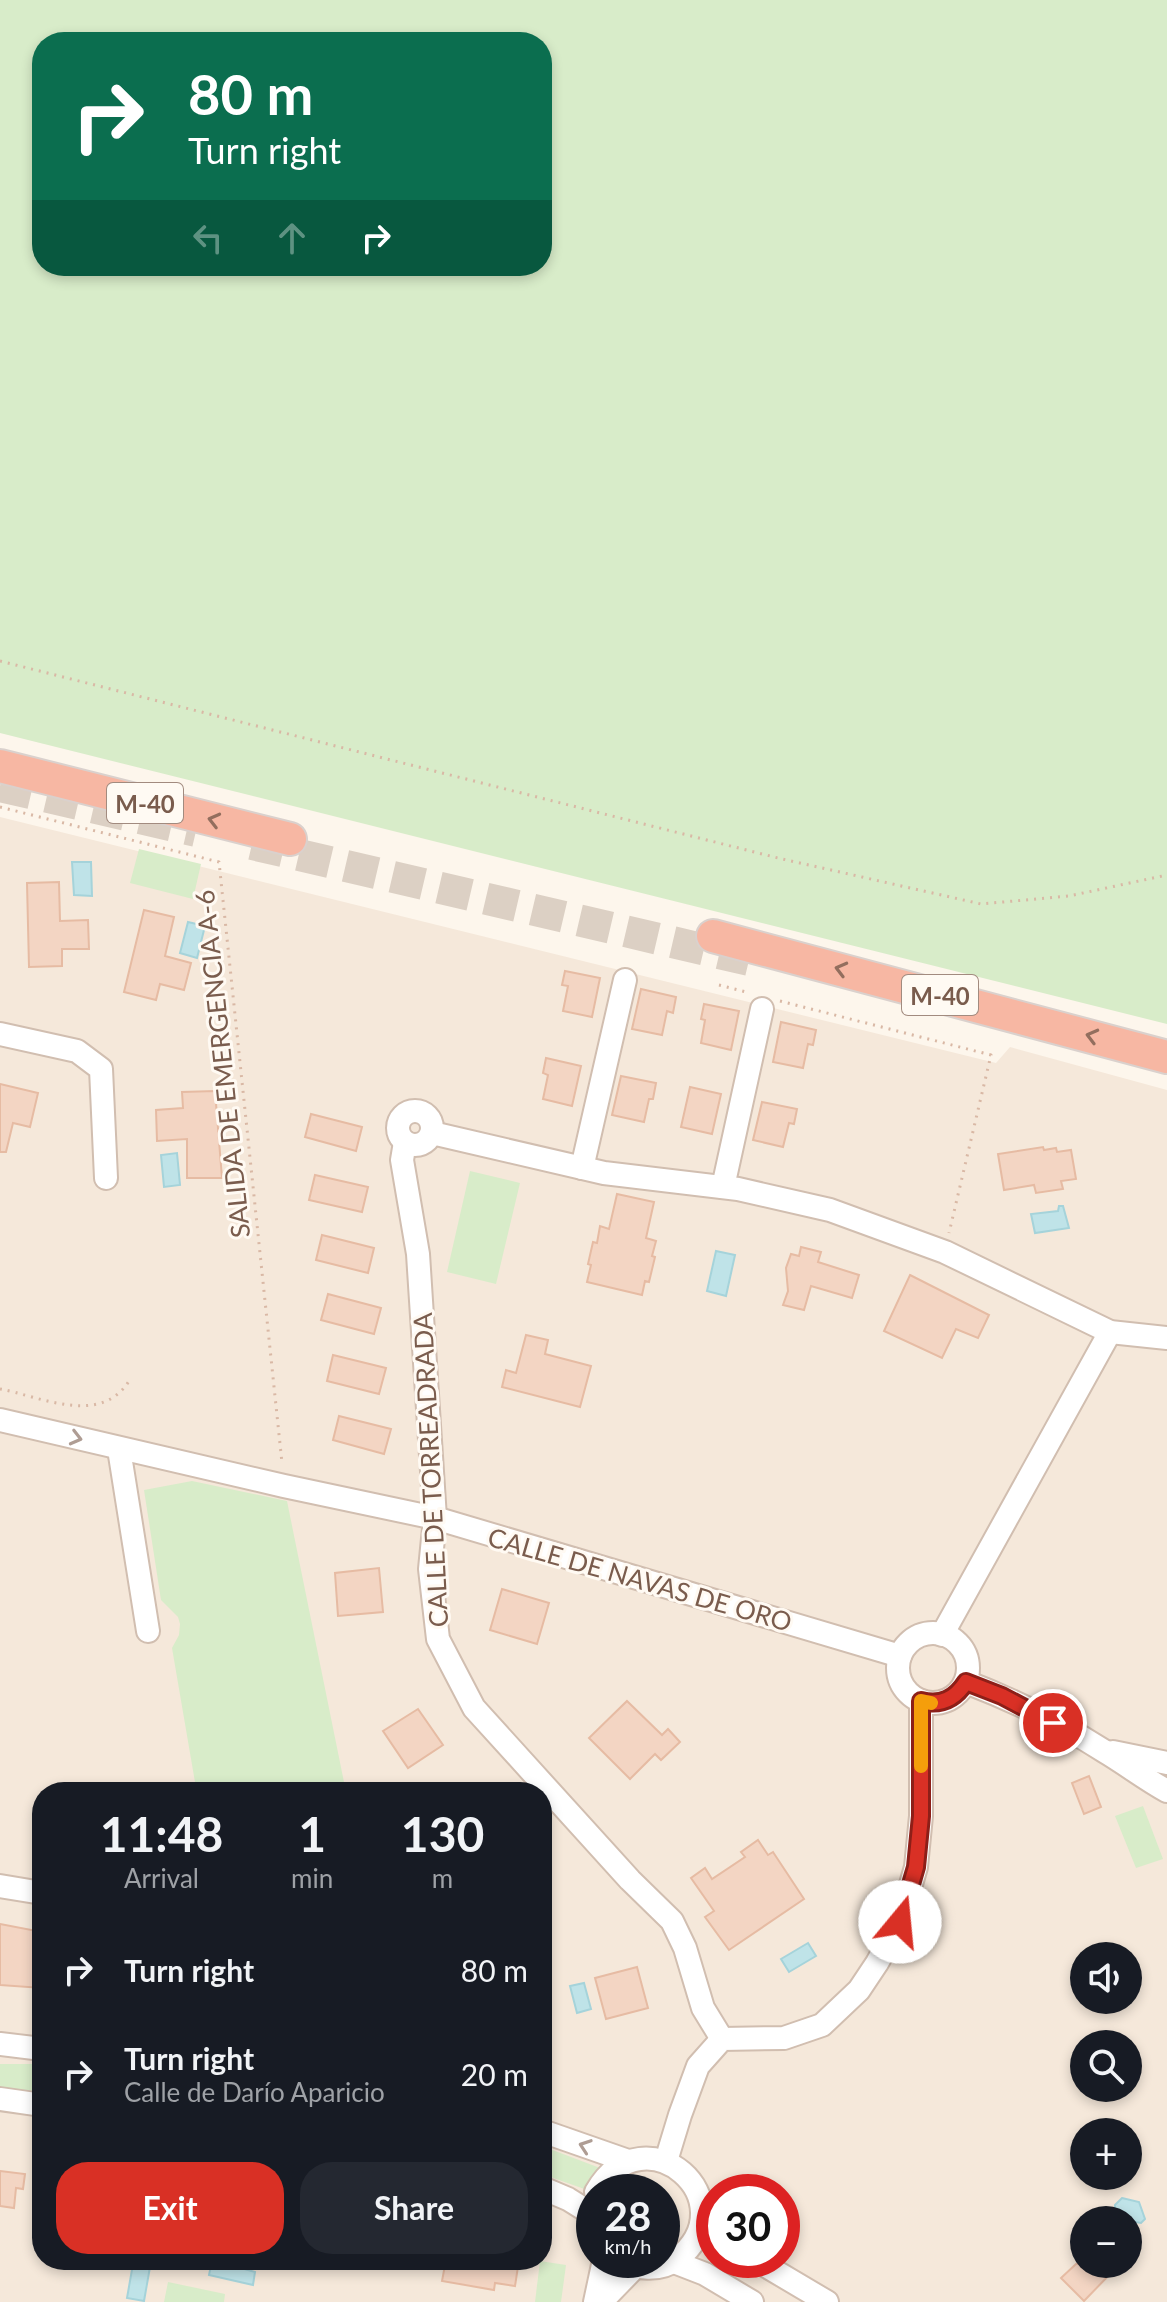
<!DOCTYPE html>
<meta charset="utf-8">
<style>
:root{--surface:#171b24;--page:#242831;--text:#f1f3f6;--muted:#9ea1a6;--accent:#d93025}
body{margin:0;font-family:Lato,sans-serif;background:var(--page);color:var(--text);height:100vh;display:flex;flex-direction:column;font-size:30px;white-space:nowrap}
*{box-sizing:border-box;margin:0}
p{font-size:26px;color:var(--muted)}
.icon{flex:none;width:44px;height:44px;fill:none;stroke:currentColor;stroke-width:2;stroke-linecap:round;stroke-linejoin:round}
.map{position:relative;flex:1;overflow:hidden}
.drawer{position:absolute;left:32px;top:1782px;width:520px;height:488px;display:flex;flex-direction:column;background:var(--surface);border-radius:32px;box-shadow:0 4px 12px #0003}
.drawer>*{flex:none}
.hud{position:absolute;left:32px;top:32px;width:520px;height:244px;border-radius:32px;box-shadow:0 4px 12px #0003;background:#0b6e4f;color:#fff;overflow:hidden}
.buttons{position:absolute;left:1070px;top:1942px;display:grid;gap:16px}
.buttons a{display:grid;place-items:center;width:72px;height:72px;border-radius:50%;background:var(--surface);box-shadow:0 4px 12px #0003;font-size:40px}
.speed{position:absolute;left:576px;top:2174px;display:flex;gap:16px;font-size:40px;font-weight:700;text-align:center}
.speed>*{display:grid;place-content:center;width:104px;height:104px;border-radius:50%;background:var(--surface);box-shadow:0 4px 12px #0003;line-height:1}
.speed small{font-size:20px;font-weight:400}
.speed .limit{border:12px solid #d22;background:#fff;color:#111}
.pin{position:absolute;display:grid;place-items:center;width:68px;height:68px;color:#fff;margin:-34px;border:4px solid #fff;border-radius:50%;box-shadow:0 2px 8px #0007}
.me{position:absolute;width:88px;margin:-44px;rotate:17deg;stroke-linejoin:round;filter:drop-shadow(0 0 6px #0008)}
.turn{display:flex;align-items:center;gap:28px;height:168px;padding:0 24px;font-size:36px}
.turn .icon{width:104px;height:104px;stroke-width:2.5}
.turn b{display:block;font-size:56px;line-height:68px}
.lanes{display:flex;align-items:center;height:76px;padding:0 24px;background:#0003;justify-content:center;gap:40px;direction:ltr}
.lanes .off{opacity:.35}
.eta{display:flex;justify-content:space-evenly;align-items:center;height:136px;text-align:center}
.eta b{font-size:48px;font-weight:700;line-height:56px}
.action{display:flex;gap:16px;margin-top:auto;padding:16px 24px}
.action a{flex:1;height:92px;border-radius:32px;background:var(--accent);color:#fff;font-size:32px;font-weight:700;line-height:92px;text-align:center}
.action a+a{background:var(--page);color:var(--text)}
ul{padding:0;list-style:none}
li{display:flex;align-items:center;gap:24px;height:104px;padding:0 24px}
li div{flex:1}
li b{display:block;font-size:30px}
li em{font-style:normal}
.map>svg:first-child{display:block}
.residential{fill:#f5e8da;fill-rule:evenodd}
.green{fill:#d8ecc9;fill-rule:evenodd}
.water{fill:#bfe3e8;stroke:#a5d3da;stroke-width:2}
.building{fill:#f3d5c3;stroke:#e6bba3;stroke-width:2}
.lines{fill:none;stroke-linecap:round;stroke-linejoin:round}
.highway-tunnel{stroke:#dcd0c4;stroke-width:32;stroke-dasharray:32 16;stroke-linecap:butt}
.minor-casing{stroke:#d1beb0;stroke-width:26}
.highway-casing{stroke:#dad1cd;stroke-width:36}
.path{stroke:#d9b8a5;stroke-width:3;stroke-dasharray:2 6;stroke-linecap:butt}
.minor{stroke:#fff;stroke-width:22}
.highway{stroke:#f7b7a3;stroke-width:32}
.oneway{stroke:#936e5e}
.oneway2{stroke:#af9d94}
.route-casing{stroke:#8d1f18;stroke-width:20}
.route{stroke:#d93025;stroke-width:14}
.slow{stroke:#f59e0b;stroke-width:14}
.labels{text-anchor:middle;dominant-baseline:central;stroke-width:6;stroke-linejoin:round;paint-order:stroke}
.shield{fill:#fffaf3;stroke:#a28b7f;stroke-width:2}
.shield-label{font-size:24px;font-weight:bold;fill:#7a5c4d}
.street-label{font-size:26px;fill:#7a5c4d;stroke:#fffaf3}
</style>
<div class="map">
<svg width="1167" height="2302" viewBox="0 0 1167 2302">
<rect width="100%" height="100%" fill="#fdf6ec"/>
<!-- residential -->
<path class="residential" d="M 0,817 L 996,1063 L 1010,1047 L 1167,1090 L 1167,2302 L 0,2302 ZM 42,1792 L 542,1792 L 542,2260 L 42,2260 ZM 1084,1956 L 1128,1956 L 1128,2000 L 1084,2000 ZM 1084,2044 L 1128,2044 L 1128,2088 L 1084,2088 ZM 1084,2132 L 1128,2132 L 1128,2176 L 1084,2176 ZM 594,2192 L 662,2192 L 662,2260 L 594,2260 ZM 714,2192 L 782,2192 L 782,2260 L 714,2260 ZM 1084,2220 L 1128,2220 L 1128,2264 L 1084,2264 Z"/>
<!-- green -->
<g class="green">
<path d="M 0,0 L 1167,0 L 1167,1024 L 0,733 ZM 42,42 L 542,42 L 542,266 L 42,266 Z"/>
<path d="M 139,849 L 201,864 L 193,899 L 130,883 Z"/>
<path d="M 470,1171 L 520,1183 L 496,1284 L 447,1272 Z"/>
<path d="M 192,1481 L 287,1501 L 346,1792 L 241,1792 L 237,1786 L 196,1788 L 172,1648 L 179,1635 L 180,1624 L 178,1617 L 161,1600 L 144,1490 Z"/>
<path d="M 1143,1806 L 1163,1859 L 1136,1868 L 1115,1816 Z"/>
<path d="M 0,2064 L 42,2064 L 42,2092 L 0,2087 Z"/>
<path d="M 542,2146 L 600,2168 L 590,2191 L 542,2174 Z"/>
<path d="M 540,2261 L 566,2265 L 561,2302 L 535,2302 Z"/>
<path d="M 168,2282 L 225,2294 L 224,2302 L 164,2302 Z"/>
</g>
<!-- water -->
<g class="water">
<path d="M 72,862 L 91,862 L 92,896 L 74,895 Z"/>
<path d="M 188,922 L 205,926 L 197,958 L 180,953 Z"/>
<path d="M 177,1153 L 180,1185 L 164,1187 L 161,1155 Z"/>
<path d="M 1059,1206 L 1063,1206 L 1069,1228 L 1035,1233 L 1031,1214 L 1058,1211 Z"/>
<path d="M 716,1251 L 735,1255 L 726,1296 L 707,1291 Z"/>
<path d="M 808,1943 L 816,1956 L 789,1972 L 781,1959 Z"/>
<path d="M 584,1983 L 591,2009 L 577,2013 L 570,1986 Z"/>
<path d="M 1122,2198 L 1139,2202 L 1145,2219 L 1141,2223 L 1122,2220 L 1115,2214 L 1115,2205 Z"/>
<path d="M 222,2260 L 242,2262 L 241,2268 L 255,2272 L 253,2285 L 209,2275 L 212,2261 L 221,2263 Z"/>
<path d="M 133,2264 L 150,2267 L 144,2301 L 127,2298 Z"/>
</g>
<!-- building -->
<g class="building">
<path d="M 59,882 L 60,921 L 88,920 L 89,949 L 62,949 L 62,966 L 29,967 L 27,883 Z"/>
<path d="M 144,910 L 174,917 L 165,956 L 191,963 L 184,990 L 160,984 L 156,1000 L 124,992 Z"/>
<path d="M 565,971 L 600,978 L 592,1017 L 563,1011 L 568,986 L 562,985 Z"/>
<path d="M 641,989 L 676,997 L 673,1013 L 667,1011 L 662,1035 L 632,1029 Z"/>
<path d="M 704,1004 L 739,1011 L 731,1050 L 701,1043 L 705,1020 L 701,1019 Z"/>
<path d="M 781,1022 L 816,1030 L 813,1045 L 808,1044 L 803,1068 L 773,1062 Z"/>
<path d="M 546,1058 L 581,1066 L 572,1106 L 543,1099 L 548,1075 L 543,1073 Z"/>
<path d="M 621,1076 L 656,1083 L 653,1099 L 649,1099 L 644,1122 L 612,1115 Z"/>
<path d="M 0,1084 L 38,1093 L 30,1127 L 13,1123 L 6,1152 L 0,1152 Z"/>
<path d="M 690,1087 L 721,1094 L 712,1134 L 681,1127 Z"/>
<path d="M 215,1091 L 222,1178 L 187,1178 L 187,1139 L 157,1141 L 156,1110 L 183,1108 L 182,1092 Z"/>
<path d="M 762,1102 L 797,1109 L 794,1124 L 789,1123 L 783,1147 L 753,1140 Z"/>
<path d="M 311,1114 L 362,1127 L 356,1151 L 305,1137 Z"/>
<path d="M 1043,1147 L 1044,1150 L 1056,1148 L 1057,1152 L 1071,1150 L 1076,1179 L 1061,1181 L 1063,1189 L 1036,1193 L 1034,1185 L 1004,1190 L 998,1154 Z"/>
<path d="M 315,1175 L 368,1187 L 362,1212 L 309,1200 Z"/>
<path d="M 617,1194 L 654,1202 L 646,1238 L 656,1241 L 652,1256 L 655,1257 L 649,1282 L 645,1281 L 642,1295 L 587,1282 L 591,1265 L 588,1264 L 593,1242 L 597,1243 L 600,1226 L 609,1229 Z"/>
<path d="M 322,1235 L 374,1248 L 368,1273 L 316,1260 Z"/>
<path d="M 801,1247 L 821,1252 L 818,1262 L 859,1275 L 852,1298 L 811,1286 L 804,1310 L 783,1305 L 788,1291 L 786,1268 L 791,1254 L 799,1256 Z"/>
<path d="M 910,1275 L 989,1315 L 978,1338 L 956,1329 L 942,1358 L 884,1331 Z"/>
<path d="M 328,1294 L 381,1308 L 374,1334 L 321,1320 Z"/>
<path d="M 526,1335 L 548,1340 L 545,1354 L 591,1366 L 580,1407 L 502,1387 L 506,1370 L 516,1373 Z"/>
<path d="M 333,1355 L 386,1368 L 379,1394 L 327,1381 Z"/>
<path d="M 339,1416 L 391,1429 L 384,1454 L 333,1440 Z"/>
<path d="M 379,1568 L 383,1612 L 338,1616 L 335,1573 Z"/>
<path d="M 502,1589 L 549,1603 L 537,1644 L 490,1630 Z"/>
<path d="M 627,1701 L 662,1735 L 668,1729 L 680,1742 L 661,1760 L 655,1754 L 630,1779 L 589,1738 Z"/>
<path d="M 418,1709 L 443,1745 L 408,1768 L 383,1731 Z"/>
<path d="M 1089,1776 L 1101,1807 L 1084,1814 L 1072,1783 Z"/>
<path d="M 758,1840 L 768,1855 L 773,1852 L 804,1899 L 729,1950 L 705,1917 L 714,1911 L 691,1878 L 705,1868 L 712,1879 L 745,1857 L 741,1852 Z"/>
<path d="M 0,1924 L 42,1932 L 42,1988 L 0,1985 Z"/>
<path d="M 637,1967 L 648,2008 L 606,2019 L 595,1978 Z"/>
<path d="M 0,2171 L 25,2174 L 23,2189 L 16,2188 L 14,2208 L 0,2206 Z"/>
<path d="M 446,2260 L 519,2260 L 515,2286 L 495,2283 L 494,2290 L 442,2281 Z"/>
<path d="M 1076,2264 L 1106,2264 L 1113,2271 L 1084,2301 L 1061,2278 Z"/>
</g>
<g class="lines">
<!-- highway-tunnel -->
<g class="highway-tunnel">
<path d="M 0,786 L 196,831"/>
<path d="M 252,844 L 749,960"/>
</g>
<!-- minor casing -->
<g class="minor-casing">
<g id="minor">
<path d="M 0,1034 L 77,1051 L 101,1069 L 106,1178"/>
<circle cx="415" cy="1128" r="17"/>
<path d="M 432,1133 L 604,1173 L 738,1189 L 830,1210 L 945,1252 L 1110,1332 L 1167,1338"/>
<path d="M 405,1142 L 402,1160 L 418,1254 L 435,1518 L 430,1569 L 438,1639 L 474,1708 L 630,1880 L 672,1921 L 685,1948 L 703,2008 L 722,2039"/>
<path d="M 582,1168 L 625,980"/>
<path d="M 723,1187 L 762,1009"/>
<path d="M 0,1420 L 284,1486 L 435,1518 L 900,1656"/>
<path d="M 119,1449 L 148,1631"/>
<circle cx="933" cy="1668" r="35"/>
<path d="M 942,1635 L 1110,1332"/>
<path d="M 966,1682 C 1013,1700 1062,1724 1104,1751 C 1126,1764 1145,1779 1167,1791"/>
<path d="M 1113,1752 L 1167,1763"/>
<path d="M 0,1886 L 42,1893"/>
<path d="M 0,2044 L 42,2049"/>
<path d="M 0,2099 L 42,2105"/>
<path d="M 542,2131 L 628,2161"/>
<path d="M 666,2161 L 680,2115 L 698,2066 L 722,2039 L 784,2038 L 822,2025 L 859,1990 L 877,1963 L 900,1922 L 916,1867 L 921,1816 L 921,1701"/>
<path d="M 542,2188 L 568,2199 L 592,2214"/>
<path d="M 596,2192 C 645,2108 750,2202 677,2259 C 660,2272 636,2269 618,2260"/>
<path d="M 756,2260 L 827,2302"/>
<path d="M 674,2262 L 705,2274 L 752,2302"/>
<path d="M 595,2302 L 604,2260"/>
<path d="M 601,2302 L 635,2267"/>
</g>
</g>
<!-- highway casing -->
<g class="highway-casing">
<g id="highway">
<path d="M 0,766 L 290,839"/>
<path d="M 713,936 L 1167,1057"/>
</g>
</g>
<!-- path -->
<g class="path">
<path d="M 0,661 L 778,858 L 981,904 L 1069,896 L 1167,875"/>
<path d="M 0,807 L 219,862 L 282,1463"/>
<path d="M 719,985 L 750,993"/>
<path d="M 780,1001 L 991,1055 L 949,1233"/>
<path d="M 0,1389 C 39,1396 100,1427 129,1381"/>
</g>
<!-- minor -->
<use href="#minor" class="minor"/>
<!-- highway -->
<use href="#highway" class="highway"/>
</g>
<!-- one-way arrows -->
<defs><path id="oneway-chevron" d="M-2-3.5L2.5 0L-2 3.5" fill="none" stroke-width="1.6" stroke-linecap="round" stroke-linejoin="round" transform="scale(2)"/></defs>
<g class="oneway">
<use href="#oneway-chevron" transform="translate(214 820) rotate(-166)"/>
<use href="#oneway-chevron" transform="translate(841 969) rotate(-165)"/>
<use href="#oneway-chevron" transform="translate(1092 1036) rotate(-165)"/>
</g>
<g class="oneway2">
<use href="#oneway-chevron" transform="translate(76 1438) rotate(14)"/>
<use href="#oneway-chevron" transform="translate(585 2146) rotate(-161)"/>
</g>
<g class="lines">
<!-- route casing -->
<g class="route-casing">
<path id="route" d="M 900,1922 L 916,1867 L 921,1816 L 921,1701 C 941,1706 955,1699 966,1682 L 1002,1696 L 1053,1723"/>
</g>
<!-- route -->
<use href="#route" class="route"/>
<!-- slow -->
<path class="slow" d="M 921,1766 L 921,1701 L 931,1703"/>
</g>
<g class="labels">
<!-- shield labels -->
<g class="shield">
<rect x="107" y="783" width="76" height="40" rx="6"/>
<rect x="902" y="975" width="76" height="40" rx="6"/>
</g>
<g class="shield-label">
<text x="145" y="803">M-40</text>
<text x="940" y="995">M-40</text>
</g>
<!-- street labels -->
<g class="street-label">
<text transform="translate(222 1064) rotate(-96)">SALIDA DE EMERGENCIA A-6</text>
<text transform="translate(430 1470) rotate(-93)">CALLE DE TORREADRADA</text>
<text transform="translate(640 1579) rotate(16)">CALLE DE NAVAS DE ORO</text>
</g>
</g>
</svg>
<div class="buttons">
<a><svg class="icon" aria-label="sound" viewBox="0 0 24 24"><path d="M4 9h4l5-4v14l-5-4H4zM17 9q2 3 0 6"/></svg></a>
<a><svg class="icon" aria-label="search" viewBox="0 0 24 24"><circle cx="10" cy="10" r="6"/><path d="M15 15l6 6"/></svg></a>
<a>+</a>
<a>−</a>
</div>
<div class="speed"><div>28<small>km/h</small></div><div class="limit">30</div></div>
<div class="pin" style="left:1053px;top:1723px;background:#d93025"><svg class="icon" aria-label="arrive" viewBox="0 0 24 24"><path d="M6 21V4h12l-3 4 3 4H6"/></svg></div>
<svg class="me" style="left:900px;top:1922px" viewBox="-20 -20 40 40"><circle r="19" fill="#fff"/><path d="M0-13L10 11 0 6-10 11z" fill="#d93025"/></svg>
<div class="hud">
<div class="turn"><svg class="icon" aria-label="right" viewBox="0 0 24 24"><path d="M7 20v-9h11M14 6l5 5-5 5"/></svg><div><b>80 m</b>Turn right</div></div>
<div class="lanes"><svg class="icon off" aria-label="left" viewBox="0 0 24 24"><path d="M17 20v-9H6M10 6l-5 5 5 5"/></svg><svg class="icon off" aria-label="ahead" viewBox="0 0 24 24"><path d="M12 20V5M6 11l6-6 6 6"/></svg><svg class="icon" aria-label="right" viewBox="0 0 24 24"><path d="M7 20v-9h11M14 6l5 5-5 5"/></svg></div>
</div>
<section class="drawer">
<div class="eta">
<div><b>11:48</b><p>Arrival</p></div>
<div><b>1</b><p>min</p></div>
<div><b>130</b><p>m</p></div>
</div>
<ul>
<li><svg class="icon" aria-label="right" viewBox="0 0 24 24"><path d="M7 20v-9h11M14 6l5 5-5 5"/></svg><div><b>Turn right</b></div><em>80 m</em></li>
<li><svg class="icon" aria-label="right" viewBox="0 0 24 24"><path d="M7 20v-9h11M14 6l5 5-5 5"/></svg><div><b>Turn right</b><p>Calle de Darío Aparicio</p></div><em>20 m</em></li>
</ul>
<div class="action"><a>Exit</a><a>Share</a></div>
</section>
</div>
